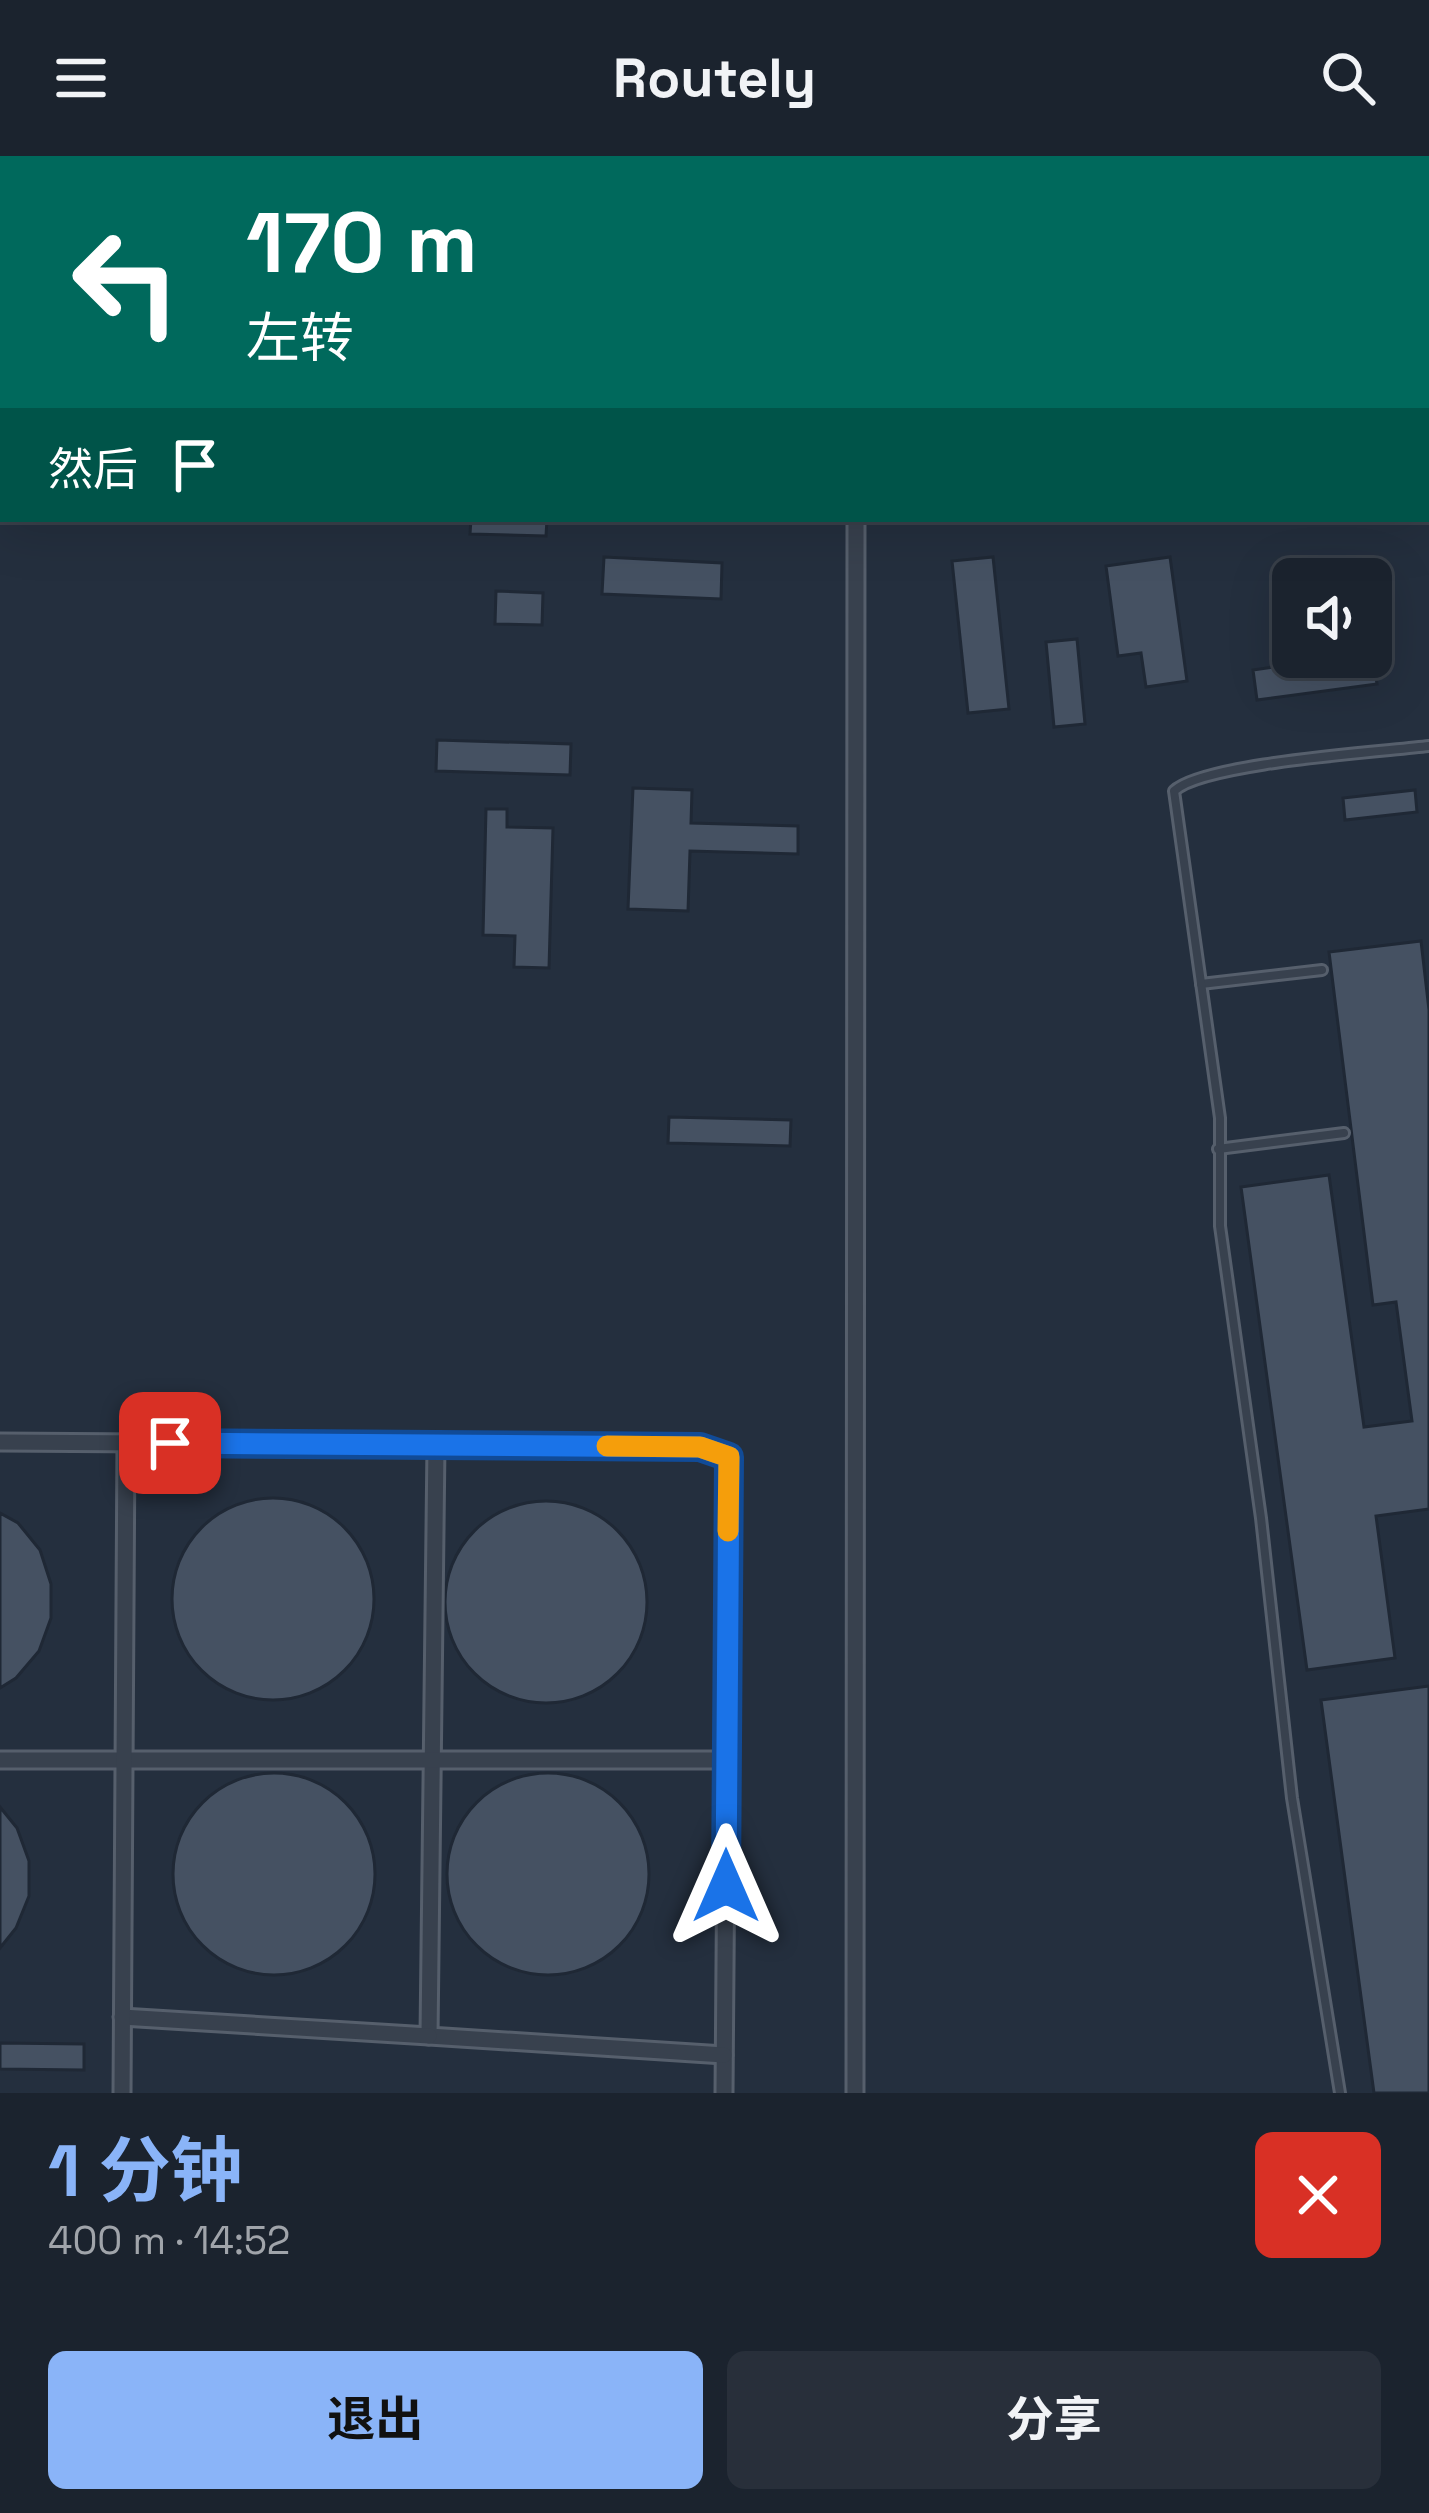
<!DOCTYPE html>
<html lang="zh">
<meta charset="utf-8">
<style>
:root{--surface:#1b232e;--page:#282f3a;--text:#f1f3f6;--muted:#a0a4aa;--line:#39404a;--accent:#8ab4f8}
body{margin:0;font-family:"Space Grotesk","Noto Sans SC",sans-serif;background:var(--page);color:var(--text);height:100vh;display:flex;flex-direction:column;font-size:45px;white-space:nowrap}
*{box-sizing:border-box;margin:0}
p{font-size:39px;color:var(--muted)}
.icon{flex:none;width:66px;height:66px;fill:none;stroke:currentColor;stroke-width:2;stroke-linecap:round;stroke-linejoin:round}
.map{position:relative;height:1937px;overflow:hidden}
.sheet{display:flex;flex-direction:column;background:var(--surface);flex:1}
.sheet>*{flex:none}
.banner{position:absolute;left:0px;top:0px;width:1431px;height:366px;box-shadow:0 12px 48px #0002,0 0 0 3px var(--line);background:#00695c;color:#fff;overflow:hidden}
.tools{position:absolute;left:1272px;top:402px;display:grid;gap:24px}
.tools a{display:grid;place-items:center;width:120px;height:120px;border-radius:18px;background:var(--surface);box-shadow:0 12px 48px #0002,0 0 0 3px var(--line);font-size:60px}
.pin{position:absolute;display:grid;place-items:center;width:102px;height:102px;color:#fff;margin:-51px;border-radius:24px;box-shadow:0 6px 18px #0006}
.me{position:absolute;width:132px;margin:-66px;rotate:0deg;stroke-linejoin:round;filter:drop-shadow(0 0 9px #0008)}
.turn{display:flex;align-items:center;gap:42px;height:252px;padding:0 48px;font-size:54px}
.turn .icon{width:156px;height:156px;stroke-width:2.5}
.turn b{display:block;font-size:84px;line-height:102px}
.then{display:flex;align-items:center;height:114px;padding:0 48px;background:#0003;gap:24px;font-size:45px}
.round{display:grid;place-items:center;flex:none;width:126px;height:126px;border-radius:18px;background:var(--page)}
.overview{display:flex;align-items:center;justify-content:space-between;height:204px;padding:0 48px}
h1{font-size:72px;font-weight:700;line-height:90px;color:var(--accent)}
.action{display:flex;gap:24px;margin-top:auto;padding:24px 48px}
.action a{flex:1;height:138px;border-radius:18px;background:var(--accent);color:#111;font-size:48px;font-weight:700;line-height:138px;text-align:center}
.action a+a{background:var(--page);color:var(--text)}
header{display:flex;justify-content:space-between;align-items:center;height:156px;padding:0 48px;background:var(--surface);font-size:54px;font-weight:700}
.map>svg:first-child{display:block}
.building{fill:#455162;stroke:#1f2835;stroke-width:3}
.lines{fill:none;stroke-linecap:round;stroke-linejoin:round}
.lane-casing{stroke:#565f6c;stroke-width:14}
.street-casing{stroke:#565f6c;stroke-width:21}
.lane{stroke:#38414e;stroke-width:8}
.street{stroke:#38414e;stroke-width:15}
.rail{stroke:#5a6575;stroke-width:4.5;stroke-dasharray:12 12;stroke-linecap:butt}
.route-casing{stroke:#114b97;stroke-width:30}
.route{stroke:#1a73e8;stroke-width:21}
.slow{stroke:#f59e0b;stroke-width:21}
</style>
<header><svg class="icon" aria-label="menu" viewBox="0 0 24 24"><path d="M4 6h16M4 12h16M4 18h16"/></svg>Routely<svg class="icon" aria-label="search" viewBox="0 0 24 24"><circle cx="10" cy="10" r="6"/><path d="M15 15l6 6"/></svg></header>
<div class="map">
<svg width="1429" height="1937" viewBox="0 0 1429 1937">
<rect width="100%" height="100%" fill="#242f3e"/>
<!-- building -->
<g class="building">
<path d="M 471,363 L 547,363 L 546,380 L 470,378 Z"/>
<path d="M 604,401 L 722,407 L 721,443 L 602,438 Z"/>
<path d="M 993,401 L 1009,553 L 968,557 L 952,405 Z"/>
<path d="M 1170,401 L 1187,525 L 1146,531 L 1141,497 L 1118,500 L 1106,410 Z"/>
<path d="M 496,435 L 543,437 L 542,469 L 495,468 Z"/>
<path d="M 1077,483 L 1085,568 L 1054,571 L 1046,486 Z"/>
<path d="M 1287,501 L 1373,501 L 1377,528 L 1257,544 L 1253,514 L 1288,509 Z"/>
<path d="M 437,584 L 571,588 L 570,619 L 436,615 Z"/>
<path d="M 633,632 L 692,634 L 691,667 L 798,670 L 798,698 L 690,695 L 688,755 L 628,753 Z"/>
<path d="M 1415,634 L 1417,656 L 1345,664 L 1343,642 Z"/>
<path d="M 486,653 L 507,653 L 507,671 L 553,672 L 549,812 L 514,811 L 515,780 L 483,779 Z"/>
<path d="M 1421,785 L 1429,854 L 1429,1353 L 1376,1360 L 1395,1502 L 1307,1514 L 1241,1031 L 1329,1019 L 1364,1271 L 1412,1265 L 1396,1146 L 1373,1149 L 1329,796 Z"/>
<path d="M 669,961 L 791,964 L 790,990 L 668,987 Z"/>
<circle cx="273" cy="1443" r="101"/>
<circle cx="546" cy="1446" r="101"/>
<path d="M 0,1357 L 18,1367 L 40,1394 L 51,1428 L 51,1462 L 39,1495 L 16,1522 L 0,1532 Z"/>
<path d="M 1429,1530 L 1429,1937 L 1374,1937 L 1321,1544 Z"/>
<circle cx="548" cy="1718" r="101"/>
<circle cx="274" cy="1718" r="101"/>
<path d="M 0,1651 L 17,1672 L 29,1705 L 29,1740 L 16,1772 L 0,1792 Z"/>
<path d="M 0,1887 L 84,1888 L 84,1914 L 0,1913 Z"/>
</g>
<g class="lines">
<!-- lane casing -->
<g class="lane-casing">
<g id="lane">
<path d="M 1201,828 L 1322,814"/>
<path d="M 1218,993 L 1344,977"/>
<path d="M 1340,1937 L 1292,1642 L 1261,1362 L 1220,1070 L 1220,962 L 1174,635 C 1203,607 1380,596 1429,590"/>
</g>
</g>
<!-- street casing -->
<g class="street-casing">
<g id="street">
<path d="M 0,315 L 3,315"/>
<path d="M 0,1286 L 700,1291 L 729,1301 L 724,1937"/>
<path d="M 436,1289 L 429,1880 L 724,1899"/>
<path d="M 0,1604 L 727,1604"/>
<path d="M 122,1861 L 429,1880"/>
<path d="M 122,1937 L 126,1286"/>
<path d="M 855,1937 L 856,363"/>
</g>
</g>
<!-- lane -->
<use href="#lane" class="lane"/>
<!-- street -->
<use href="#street" class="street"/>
<!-- rail -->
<g class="rail">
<path d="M 365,0 L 378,3"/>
<path d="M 1428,130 L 1429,130"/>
<path d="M 0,140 L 3,140"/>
<path d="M 0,164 L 3,164"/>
<path d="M 1428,172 L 1429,172"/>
<path d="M 1428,197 L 1429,197"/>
</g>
</g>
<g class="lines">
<!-- route casing -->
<g class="route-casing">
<path id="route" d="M 170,1287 L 700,1291 L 729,1301 L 726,1730"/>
</g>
<!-- route -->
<use href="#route" class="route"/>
<!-- slow -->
<path class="slow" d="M 607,1290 L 700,1291 L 729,1301 L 728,1375"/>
</g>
</svg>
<div class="tools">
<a><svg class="icon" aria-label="sound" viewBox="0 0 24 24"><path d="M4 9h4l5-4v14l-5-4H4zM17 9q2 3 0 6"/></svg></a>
</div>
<div class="pin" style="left:170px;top:1287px;background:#d93025"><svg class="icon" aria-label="arrive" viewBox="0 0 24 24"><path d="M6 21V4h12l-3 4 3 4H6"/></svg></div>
<svg class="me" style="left:726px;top:1730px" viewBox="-20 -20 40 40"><path d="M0-17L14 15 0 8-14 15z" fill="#1a73e8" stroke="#fff" stroke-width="4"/></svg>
<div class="banner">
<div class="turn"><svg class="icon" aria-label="left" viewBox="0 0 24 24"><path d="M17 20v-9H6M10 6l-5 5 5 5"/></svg><div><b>170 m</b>左转</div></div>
<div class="then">然后<svg class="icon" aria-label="arrive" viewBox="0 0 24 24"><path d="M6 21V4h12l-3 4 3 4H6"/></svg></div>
</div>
</div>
<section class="sheet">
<div class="overview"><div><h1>1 分钟</h1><p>400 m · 14:52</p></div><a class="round" style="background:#d93025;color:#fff"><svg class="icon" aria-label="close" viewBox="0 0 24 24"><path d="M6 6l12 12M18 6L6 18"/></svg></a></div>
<div class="action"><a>退出</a><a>分享</a></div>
</section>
